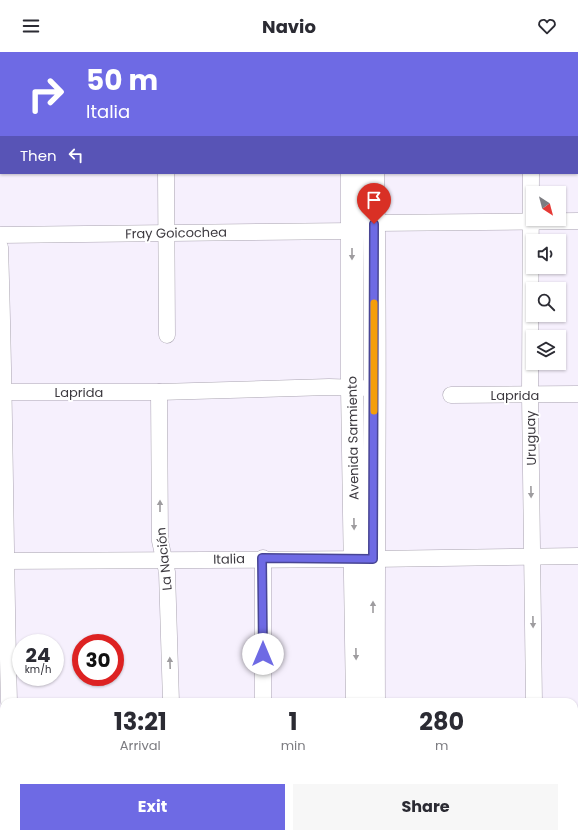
<!DOCTYPE html>
<meta charset="utf-8">
<style>
:root{--surface:#fff;--page:#f7f7f7;--text:#2b2b33;--muted:#7c7c81;--accent:#6e6ae4}
body{margin:0;font-family:Poppins,sans-serif;background:var(--page);color:var(--text);height:100vh;display:flex;flex-direction:column;font-size:15px;white-space:nowrap}
*{box-sizing:border-box;margin:0}
p{font-size:13px;color:var(--muted)}
.icon{flex:none;width:22px;height:22px;fill:none;stroke:currentColor;stroke-width:2;stroke-linecap:round;stroke-linejoin:round}
.map{position:relative;flex:1;overflow:hidden}
.side{position:absolute;left:0px;top:646px;width:578px;height:140px;display:flex;flex-direction:column;background:var(--surface);border-radius:12px 12px 0 0;box-shadow:0 1px 3px #0004}
.side>*{flex:none}
.guide{position:absolute;left:0px;top:0px;width:578px;height:122px;box-shadow:0 1px 3px #0004;background:#6e6ae4;color:#fff;overflow:hidden}
.needle{width:26px;rotate:144deg}
.tools{position:absolute;left:526px;top:134px;display:grid;gap:8px}
.tools a{display:grid;place-items:center;width:40px;height:40px;border-radius:0px;background:var(--surface);box-shadow:0 1px 3px #0004;font-size:20px}
.speed{position:absolute;left:12px;top:582px;display:flex;gap:8px;font-size:20px;font-weight:700;text-align:center}
.speed>*{display:grid;place-content:center;width:52px;height:52px;border-radius:50%;background:var(--surface);box-shadow:0 1px 3px #0004;line-height:1}
.speed small{font-size:10px;font-weight:400}
.speed .limit{border:6px solid #d22;background:#fff;color:#111}
.pin{position:absolute;display:grid;place-items:center;width:34px;height:34px;color:#fff;margin:-41px -17px;border-radius:50% 50% 50% 0;rotate:-45deg;box-shadow:0 0 4px #0007}
.pin .icon{rotate:45deg}
.me{position:absolute;width:44px;margin:-22px;rotate:0deg;stroke-linejoin:round;filter:drop-shadow(0 0 3px #0008)}
.turn{display:flex;align-items:center;gap:14px;height:84px;padding:0 20px;font-size:18px}
.turn .icon{width:52px;height:52px;stroke-width:2.5}
.turn b{display:block;font-size:28px;line-height:34px}
.then{display:flex;align-items:center;height:38px;padding:0 20px;background:#0003;gap:8px;font-size:15px}
.eta{display:flex;justify-content:space-evenly;align-items:center;height:68px;text-align:center}
.eta b{font-size:24px;font-weight:700;line-height:28px}
.primary-button{display:flex;gap:8px;margin-top:auto;padding:8px 20px}
.primary-button a{flex:1;height:46px;border-radius:0px;background:var(--accent);color:#fff;font-size:16px;font-weight:700;line-height:46px;text-align:center}
.primary-button a+a{background:var(--page);color:var(--text)}
header{display:flex;justify-content:space-between;align-items:center;height:52px;padding:0 20px;background:var(--surface);font-size:18px;font-weight:700}
.map>svg:first-child{display:block}
.lines{fill:none;stroke-linecap:round;stroke-linejoin:round}
.minor-casing{stroke:#aaa4b1;stroke-width:17}
.secondary-casing{stroke:#aaa4b1;stroke-width:23}
.minor{stroke:#fff;stroke-width:16}
.secondary{stroke:#fff;stroke-width:22}
.oneway{fill:#9e9c9f}
.route-casing{stroke:#484594;stroke-width:10}
.route{stroke:#6e6ae4;stroke-width:7}
.slow{stroke:#f59e0b;stroke-width:7}
.labels{text-anchor:middle;dominant-baseline:central;stroke-width:4;stroke-linejoin:round;paint-order:stroke}
.street-label{font-size:13px;fill:#3c393f;stroke:#fff}
</style>
<header><svg class="icon" aria-label="menu" viewBox="0 0 24 24"><path d="M4 6h16M4 12h16M4 18h16"/></svg>Navio<svg class="icon" aria-label="heart" viewBox="0 0 24 24"><path d="M12 20l-8-8c-3-5 5-10 8-4 3-6 11-1 8 4z"/></svg></header>
<div class="map">
<svg width="578" height="786" viewBox="0 0 578 786">
<rect width="100%" height="100%" fill="#f6f0fd"/>
<g class="lines">
<!-- minor casing -->
<g class="minor-casing">
<g id="minor">
<path d="M 166,0 L 166,1"/>
<path d="M 529,0 L 529,1"/>
<path d="M 577,6 L 578,6"/>
<path d="M 0,17 L 1,17"/>
<path d="M 166,121 L 167,283"/>
<path d="M 531,121 L 530,343 L 534,650"/>
<path d="M 374,171 L 578,169"/>
<path d="M 0,183 L 353,179"/>
<path d="M 0,195 C 5,347 5,498 9,650"/>
<path d="M 0,340 L 159,340 L 329,335 L 362,336"/>
<path d="M 159,340 L 160,489 L 167,520 L 171,650"/>
<path d="M 451,343 L 578,342"/>
<path d="M 263,506 L 263,650"/>
<path d="M 0,509 L 373,507 L 578,504"/>
<path d="M 574,670 L 578,670"/>
<path d="M 0,675 L 4,675"/>
<path d="M 11,782 L 11,786"/>
<path d="M 174,782 L 174,786"/>
<path d="M 263,782 L 263,786"/>
<path d="M 538,782 L 538,786"/>
</g>
</g>
<!-- secondary casing -->
<g class="secondary-casing">
<g id="secondary">
<path d="M 350,0 L 350,1"/>
<path d="M 370,0 L 370,1"/>
<path d="M 352,121 L 352,336 L 357,650"/>
<path d="M 373,121 C 377,297 373,474 374,650"/>
<path d="M 359,782 L 359,786"/>
<path d="M 375,782 L 375,786"/>
</g>
</g>
<!-- minor -->
<use href="#minor" class="minor"/>
<!-- secondary -->
<use href="#secondary" class="secondary"/>
</g>
<!-- one-way arrows -->
<defs><path id="oneway-solid" d="M-6-.8H1V-3.2L6.5 0L1 3.2V.8H-6Z"/></defs>
<g class="oneway">
<use href="#oneway-solid" transform="translate(352 202) rotate(90)"/>
<use href="#oneway-solid" transform="translate(531 440) rotate(89)"/>
<use href="#oneway-solid" transform="translate(160 454) rotate(-90)"/>
<use href="#oneway-solid" transform="translate(354 472) rotate(89)"/>
<use href="#oneway-solid" transform="translate(373 555) rotate(-90)"/>
<use href="#oneway-solid" transform="translate(533 570) rotate(89)"/>
<use href="#oneway-solid" transform="translate(356 602) rotate(89)"/>
<use href="#oneway-solid" transform="translate(170 611) rotate(-92)"/>
</g>
<g class="lines">
<!-- route casing -->
<g class="route-casing">
<path id="route" d="M 263,602 L 262,506 L 373,507 L 374,172"/>
</g>
<!-- route -->
<use href="#route" class="route"/>
<!-- slow -->
<path class="slow" d="M 374,251 L 374,359"/>
</g>
<g class="labels">
<!-- street labels -->
<g class="street-label">
<text transform="translate(176 181) rotate(-1)">Fray Goicochea</text>
<text x="79" y="340">Laprida</text>
<text x="515" y="343">Laprida</text>
<text transform="translate(353 386) rotate(-91)">Avenida Sarmiento</text>
<text transform="translate(531 386) rotate(-91)">Uruguay</text>
<text transform="translate(164 507) rotate(-96)">La Nación</text>
<text transform="translate(229 507) rotate(-1)">Italia</text>
</g>
</g>
</svg>
<div class="tools">
<a><svg class="needle" viewBox="-14 -14 28 28"><path d="M0-13l5 13h-10z" fill="#e53935"/><path d="M0 13l5-13h-10z" fill="#7c7c81"/></svg></a>
<a><svg class="icon" aria-label="sound" viewBox="0 0 24 24"><path d="M4 9h4l5-4v14l-5-4H4zM17 9q2 3 0 6"/></svg></a>
<a><svg class="icon" aria-label="search" viewBox="0 0 24 24"><circle cx="10" cy="10" r="6"/><path d="M15 15l6 6"/></svg></a>
<a><svg class="icon" aria-label="layers" viewBox="0 0 24 24"><path d="M12 4l9 5-9 5-9-5zM3 14l9 5 9-5"/></svg></a>
</div>
<div class="speed"><div>24<small>km/h</small></div><div class="limit">30</div></div>
<div class="pin" style="left:374px;top:172px;background:#d93025"><svg class="icon" aria-label="arrive" viewBox="0 0 24 24"><path d="M6 21V4h12l-3 4 3 4H6"/></svg></div>
<svg class="me" style="left:263px;top:602px" viewBox="-20 -20 40 40"><circle r="19" fill="#fff"/><path d="M0-13L10 11 0 6-10 11z" fill="#6e6ae4"/></svg>
<div class="guide">
<div class="turn"><svg class="icon" aria-label="right" viewBox="0 0 24 24"><path d="M7 20v-9h11M14 6l5 5-5 5"/></svg><div><b>50 m</b>Italia</div></div>
<div class="then">Then<svg class="icon" aria-label="left" viewBox="0 0 24 24"><path d="M17 20v-9H6M10 6l-5 5 5 5"/></svg></div>
</div>
<section class="side">
<div class="eta">
<div><b>13:21</b><p>Arrival</p></div>
<div><b>1</b><p>min</p></div>
<div><b>280</b><p>m</p></div>
</div>
<div class="primary-button"><a>Exit</a><a>Share</a></div>
</section>
</div>
